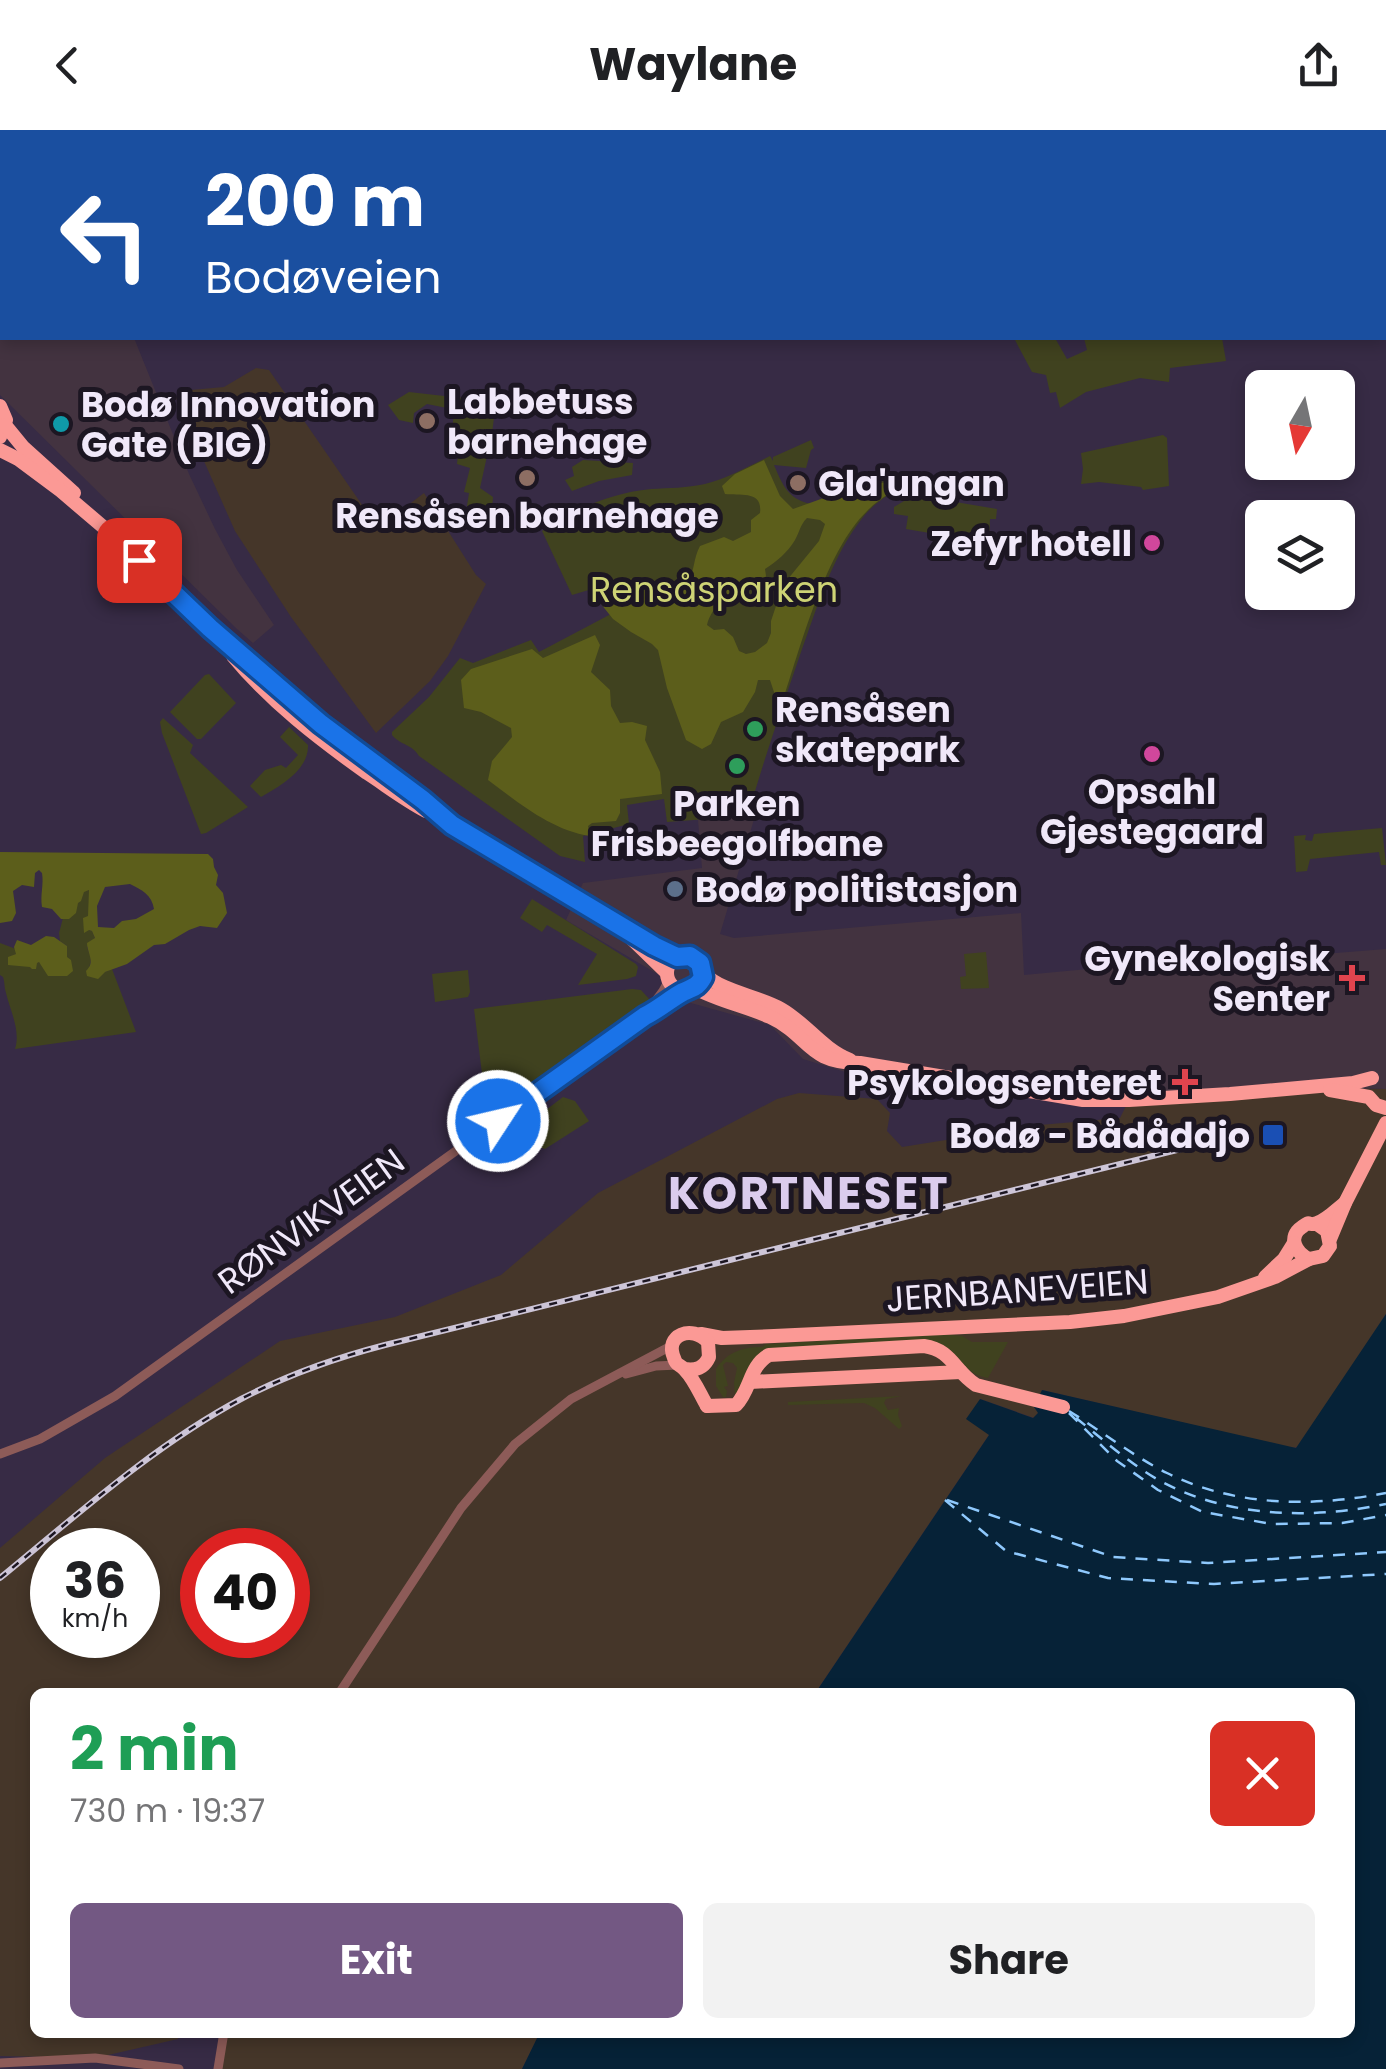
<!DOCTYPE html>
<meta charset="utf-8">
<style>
:root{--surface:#fff;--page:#f2f2f2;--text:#202124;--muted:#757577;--accent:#735883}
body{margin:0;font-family:Poppins,sans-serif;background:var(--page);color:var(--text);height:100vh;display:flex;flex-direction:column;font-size:38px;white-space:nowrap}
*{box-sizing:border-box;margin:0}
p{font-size:32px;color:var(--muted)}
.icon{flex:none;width:55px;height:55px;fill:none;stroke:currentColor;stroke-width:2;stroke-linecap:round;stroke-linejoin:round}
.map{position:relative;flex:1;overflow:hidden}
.details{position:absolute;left:30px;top:1558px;width:1325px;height:350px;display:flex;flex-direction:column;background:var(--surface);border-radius:15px;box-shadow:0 5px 15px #0003}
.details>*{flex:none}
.hud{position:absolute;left:0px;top:0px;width:1388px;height:210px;box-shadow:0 5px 15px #0003;background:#1a4fa0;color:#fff;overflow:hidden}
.needle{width:65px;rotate:189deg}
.fabs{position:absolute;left:1245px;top:240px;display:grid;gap:20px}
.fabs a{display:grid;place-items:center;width:110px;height:110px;border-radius:15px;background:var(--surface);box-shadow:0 5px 15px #0003;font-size:50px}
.speed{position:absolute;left:30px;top:1398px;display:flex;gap:20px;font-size:50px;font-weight:700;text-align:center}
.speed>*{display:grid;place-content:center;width:130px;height:130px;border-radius:50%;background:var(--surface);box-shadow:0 5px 15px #0003;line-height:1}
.speed small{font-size:25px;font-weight:400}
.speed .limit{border:15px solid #d22;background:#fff;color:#111}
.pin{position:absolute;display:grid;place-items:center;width:85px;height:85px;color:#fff;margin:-42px;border-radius:20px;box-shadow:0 5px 15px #0006}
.me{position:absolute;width:110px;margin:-55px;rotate:55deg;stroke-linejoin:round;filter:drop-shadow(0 0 8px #0008)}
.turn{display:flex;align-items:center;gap:35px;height:210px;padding:0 40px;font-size:45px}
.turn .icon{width:130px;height:130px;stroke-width:2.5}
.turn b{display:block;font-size:70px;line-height:85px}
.round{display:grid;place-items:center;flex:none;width:105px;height:105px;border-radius:15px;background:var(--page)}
.summary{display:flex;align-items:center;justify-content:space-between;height:170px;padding:0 40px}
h1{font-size:60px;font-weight:700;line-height:75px;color:#1e9e55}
.primary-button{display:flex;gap:20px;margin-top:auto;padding:20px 40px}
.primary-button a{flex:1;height:115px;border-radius:15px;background:var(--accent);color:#fff;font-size:40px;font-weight:700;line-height:115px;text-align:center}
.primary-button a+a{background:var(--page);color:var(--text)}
header{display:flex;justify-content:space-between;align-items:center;height:130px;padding:0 40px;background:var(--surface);font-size:45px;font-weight:700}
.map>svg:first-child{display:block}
.commercial{fill:#433340}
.industrial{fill:#453629;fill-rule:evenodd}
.green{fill:#40421f}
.forest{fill:#5c5e1b;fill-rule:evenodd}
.water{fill:#062237}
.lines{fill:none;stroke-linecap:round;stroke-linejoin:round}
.ferry{stroke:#8fc9fd;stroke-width:2.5;stroke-dasharray:12 10;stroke-linecap:butt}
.minor{stroke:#8d5b58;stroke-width:9}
.highway{stroke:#fb9995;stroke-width:14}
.rail-casing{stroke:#cdc5d7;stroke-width:6}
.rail{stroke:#1c1622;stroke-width:2.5;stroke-dasharray:8;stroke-linecap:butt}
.route-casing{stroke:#114b97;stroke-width:25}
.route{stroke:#1a73e8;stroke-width:18}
.education-dot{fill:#8d6e63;stroke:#1c1622;stroke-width:4}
.culture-dot{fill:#0f9aa8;stroke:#1c1622;stroke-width:4}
.hotel-dot{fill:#d1479c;stroke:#1c1622;stroke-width:4}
.leisure-dot{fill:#2e9e5b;stroke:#1c1622;stroke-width:4}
.service-dot{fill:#5c6f8a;stroke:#1c1622;stroke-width:4}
.health-dot{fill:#e0444e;stroke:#1c1622;stroke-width:4}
.transit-dot{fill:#1a4fb4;stroke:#1c1622;stroke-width:4}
.labels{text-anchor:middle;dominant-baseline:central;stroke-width:10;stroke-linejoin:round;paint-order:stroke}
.poi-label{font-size:35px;font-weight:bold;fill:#f0e8f9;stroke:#1c1622;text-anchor:start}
.park-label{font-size:35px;fill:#ced375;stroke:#1c1622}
.street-label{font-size:35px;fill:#f0e8f9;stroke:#1c1622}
.district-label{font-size:45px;font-weight:bold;letter-spacing:2.5px;fill:#dbcced;stroke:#1c1622}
</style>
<header><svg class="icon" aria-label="back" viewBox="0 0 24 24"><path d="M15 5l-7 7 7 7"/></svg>Waylane<svg class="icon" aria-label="share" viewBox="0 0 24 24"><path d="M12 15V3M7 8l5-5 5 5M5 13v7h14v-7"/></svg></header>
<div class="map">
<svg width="1386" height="1939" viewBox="0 0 1386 1939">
<rect width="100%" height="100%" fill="#372b45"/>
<!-- commercial -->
<g class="commercial">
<path d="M 0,0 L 56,0 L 57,2 L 2,2 L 2,208 L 134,208 L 189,344 L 215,399 L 237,440 L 274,495 L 253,513 L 237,499 L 0,265 Z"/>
<path d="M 755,686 L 720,804 L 734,808 L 1021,783 L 1024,845 L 1120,836 L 1222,832 L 1386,819 L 1386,959 L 1299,958 L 1129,970 L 1102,963 L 1033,960 L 855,945 L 803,929 L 770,895 L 684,871 L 666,849 L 566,790 L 583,753 L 702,738 L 698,690 Z"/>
</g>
<!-- industrial -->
<g class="industrial">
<path d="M 256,238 L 269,240 L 378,398 L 424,363 L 476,445 L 486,454 L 448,526 L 430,551 L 376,603 L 291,487 L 235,401 L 176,268 L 180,261 L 224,257 Z"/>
<path d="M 1299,958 L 1386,959 L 1386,1184 L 1299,1317 L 1291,1318 L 1042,1260 L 1038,1283 L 1034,1288 L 980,1269 L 989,1305 L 816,1562 L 35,1562 L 35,1902 L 179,1903 L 178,1909 L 95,1928 L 0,1926 L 0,1418 L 105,1328 L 280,1211 L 395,1187 L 501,1145 L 598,1063 L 777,969 L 799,963 L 877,969 L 890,983 L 887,1001 L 902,1017 L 1040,995 L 1120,988 L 1129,970 ZM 52,1420 L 138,1420 L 138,1505 L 52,1505 ZM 202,1420 L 288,1420 L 288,1505 L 202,1505 Z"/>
<path d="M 226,1903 L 540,1903 L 522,1939 L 218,1939 Z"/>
</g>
<!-- green -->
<g class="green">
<path d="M 1022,208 L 1055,208 L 1067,229 L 1087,220 L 1084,208 L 1222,208 L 1226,231 L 1170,238 L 1169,252 L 1140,248 L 1086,262 L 1060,278 L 1056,262 L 1050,263 L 1046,245 L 1032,242 L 1015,210 Z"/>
<path d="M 409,262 L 453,267 L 452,279 L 427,274 L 414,283 L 413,293 L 399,290 L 388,275 Z"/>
<path d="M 456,267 L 496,272 L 491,311 L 451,308 Z"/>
<path d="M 1163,305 L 1167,308 L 1169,356 L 1143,360 L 1141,357 L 1099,352 L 1081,354 L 1083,339 L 1081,323 Z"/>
<path d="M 811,310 L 814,318 L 811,320 L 806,338 L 774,335 C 783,356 788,369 811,374 L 843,358 L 913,346 L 915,351 C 896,360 878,369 864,386 C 832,425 817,478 800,525 C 782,578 763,631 748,686 L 667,692 L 664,669 L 627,675 L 629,694 L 583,706 L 585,732 L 560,726 L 419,626 C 412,614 400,615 392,605 L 392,602 L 429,567 L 460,528 L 473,533 L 531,510 L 539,522 L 611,484 L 602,456 L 572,465 L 542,401 C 575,379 610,363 651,359 C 669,358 687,358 705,354 C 728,348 749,336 770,326 L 773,331 L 773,327 Z"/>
<path d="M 454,314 L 489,317 L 480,358 L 493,367 L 492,379 L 467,376 L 469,363 L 464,362 L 470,338 L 457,334 L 458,325 Z"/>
<path d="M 583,330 L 633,333 L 632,345 L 599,351 L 572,361 L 565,350 L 574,346 L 572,337 Z"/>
<path d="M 914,365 L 997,379 L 996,389 L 990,389 L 989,413 L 964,409 L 961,406 L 953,407 L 906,399 L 908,386 L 894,384 L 894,377 Z"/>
<path d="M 209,544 L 236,573 L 201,609 L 197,609 L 170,582 L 205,545 Z"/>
<path d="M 163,588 L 193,615 L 190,623 L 248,677 L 206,703 L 201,704 L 162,603 L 160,592 Z"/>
<path d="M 289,597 L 308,615 C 309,640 280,656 261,667 L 250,656 L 265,640 L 281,635 L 286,638 L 298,625 L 280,607 Z"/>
<path d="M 1382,698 L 1386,735 L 1381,735 L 1379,722 L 1310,729 L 1307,741 L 1296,742 L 1294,706 L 1306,705 L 1305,710 L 1312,711 L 1314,704 Z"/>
<path d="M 89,760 L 89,800 L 92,801 L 95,808 L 87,817 L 91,828 L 89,839 L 105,842 L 112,839 L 136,902 L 15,919 C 21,901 10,880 6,863 C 4,858 5,852 3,847 L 0,845 L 0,813 L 16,819 L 16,824 L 8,828 L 8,835 L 39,832 L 42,835 L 67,827 L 67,816 L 60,811 L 59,803 L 63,788 L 69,789 L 78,772 L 81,770 L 84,761 Z"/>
<path d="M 532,769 L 636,834 L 638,837 L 636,846 L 627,849 L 578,855 L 597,824 L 547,795 L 542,802 L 520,788 Z"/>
<path d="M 986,822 L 989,858 L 961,859 L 960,847 L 966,846 L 964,824 Z"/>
<path d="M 468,840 L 470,862 L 468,867 L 435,872 L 432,844 Z"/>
<path d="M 632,859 L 641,860 L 651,871 L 619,898 L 488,992 L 474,879 Z"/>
<path d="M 563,967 L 575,971 L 589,991 L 545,1019 L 537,1016 L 525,1003 L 525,996 Z"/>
<path d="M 944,1204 L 962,1206 L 972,1212 L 1008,1212 L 988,1248 C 967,1245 963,1230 949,1219 L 768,1220 C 747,1228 748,1250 735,1266 L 734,1253 L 737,1238 L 733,1233 L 726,1232 L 723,1235 L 728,1256 L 724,1257 L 727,1261 L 726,1267 L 723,1267 L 716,1256 L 716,1239 C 727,1222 743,1217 762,1217 L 766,1214 Z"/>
<path d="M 902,1266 L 886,1269 L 884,1273 L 888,1280 L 899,1278 L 898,1285 L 902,1296 L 899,1299 L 875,1278 L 864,1273 L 788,1275 L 788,1272 Z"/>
</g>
<!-- forest -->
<g class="forest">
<path d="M 764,330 L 780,366 L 793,379 L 846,360 L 912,347 L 914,351 C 897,359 880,367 867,381 C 826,421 802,512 784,567 L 776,568 L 770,550 L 758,550 L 755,562 L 743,582 L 721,592 L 711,614 L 702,619 L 686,610 L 667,558 L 658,520 L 652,514 L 631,502 L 613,489 L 601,474 L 609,457 L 620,450 L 637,448 L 665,457 L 688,452 C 695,440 693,429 700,416 L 724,407 L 733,411 L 751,402 L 751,390 L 760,383 C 763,360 740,366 725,364 L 722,356 L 735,344 ZM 807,388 L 820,390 L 825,394 L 819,411 L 783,455 L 771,491 L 771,503 L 767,513 L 755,522 L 746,524 L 739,521 L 733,507 L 724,499 L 714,500 L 707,495 C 712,473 737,456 759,459 L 766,446 L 765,439 C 777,431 787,423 795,410 C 800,401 800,395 807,388 Z"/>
<path d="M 595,505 L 600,515 L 591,542 L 610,560 L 611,576 L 620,593 L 632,592 L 647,596 L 645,610 L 660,642 L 662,664 L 620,669 L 620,683 L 616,691 L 592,693 L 588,696 L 590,706 C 551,700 519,673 488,650 L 492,631 L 512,607 L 511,598 L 481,582 L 464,578 L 461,550 L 471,539 L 532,519 L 543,528 Z"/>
<path d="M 0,722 L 208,724 L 213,729 L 214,737 L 218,745 L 216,755 L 223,763 L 227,783 L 217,798 L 200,796 L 189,800 L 165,814 L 154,815 L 127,834 L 105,842 L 98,849 L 87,846 L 86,841 C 96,832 87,823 87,813 L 95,808 L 92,801 L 89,800 L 84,803 L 83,788 L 88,786 L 89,760 L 84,762 L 81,771 L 78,773 L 76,783 L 69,789 L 61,789 L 52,779 L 42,777 C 40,764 44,755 42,743 L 39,740 L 35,743 L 34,757 L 22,755 L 13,761 L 16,783 L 12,791 L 0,793 ZM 130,754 C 142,760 152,765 154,779 L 136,789 L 122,791 L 114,798 L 98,797 L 97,776 L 105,757 Z"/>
<path d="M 46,806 L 54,807 L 67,816 L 67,827 L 71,830 L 73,841 L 67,846 L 48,846 L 39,832 L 37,833 L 36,839 L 32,839 L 30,837 L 8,835 L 8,827 L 16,824 L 14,817 L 17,810 L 31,815 Z"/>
</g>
<!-- water -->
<path class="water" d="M 1386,1184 L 1386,1939 L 522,1939 L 540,1902 L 1350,1902 L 1350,1562 L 816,1562 L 989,1305 L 966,1289 L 980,1269 L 1033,1288 L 1038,1283 L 1034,1277 L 1042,1260 L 1296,1318 Z"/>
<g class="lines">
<!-- ferry -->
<g class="ferry">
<path d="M 1069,1281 C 1101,1301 1133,1326 1167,1343 C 1235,1377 1313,1377 1386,1363"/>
<path d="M 1069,1283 L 1117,1331 L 1158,1360 L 1203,1382 L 1272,1394 L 1342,1393 L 1386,1385"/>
<path d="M 1076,1288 C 1104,1310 1132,1336 1164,1353 C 1232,1388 1312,1389 1386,1374"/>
<path d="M 945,1370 L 1006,1421 L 1108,1448 L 1214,1454 L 1386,1444"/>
<path d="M 947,1370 L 1113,1427 L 1208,1433 L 1386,1422"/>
</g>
<!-- minor -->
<g class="minor">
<path d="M 646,884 L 663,861 L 669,850"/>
<path d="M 626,1244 L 656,1236 L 678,1235"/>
<path d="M 0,1324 L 40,1309 L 115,1266 L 624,900 L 684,861"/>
<path d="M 340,1562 L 461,1378 L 515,1314 L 571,1269 L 671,1216"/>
<path d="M 0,1933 L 95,1928 L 179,1939"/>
<path d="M 218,1939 L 224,1902"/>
</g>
<!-- highway -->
<g class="highway">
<path d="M 0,276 L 6,290 L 0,307"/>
<path d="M 5,295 L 23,317 L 74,363"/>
<path d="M 0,320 L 18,329 L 61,361 L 115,407 L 210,498 L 321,594 L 423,670 L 453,695"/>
<path d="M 233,526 C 271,572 319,609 367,643 C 387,656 405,670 426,681"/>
<path d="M 445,691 L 579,773 L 677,827"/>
<path d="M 632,809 L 667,843"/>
<circle cx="685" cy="843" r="18"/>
<path d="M 703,843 C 724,863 756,865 781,879 C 806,893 822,919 850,930"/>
<path d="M 695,858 C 719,871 746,876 770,887 C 811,906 806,933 860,933 L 1083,970 L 1129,970 L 1230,964 L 1353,953 L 1372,948"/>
<path d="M 1330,960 L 1369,967 L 1376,975 L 1386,978"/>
<path d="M 1317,1094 L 1327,1101 L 1330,1116 L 1323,1126 L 1309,1129 C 1296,1123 1287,1107 1302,1097 C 1312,1089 1306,1097 1317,1093 C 1327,1090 1337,1079 1345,1073"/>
<path d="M 1330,1109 L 1345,1073 L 1386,993"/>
<path d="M 1265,1147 L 1284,1129 L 1294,1113"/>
<path d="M 701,1204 L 722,1208 L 774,1206 L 1070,1192 L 1124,1186 L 1218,1167 L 1275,1147 L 1309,1129"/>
<path d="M 684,1239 C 696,1241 704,1238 709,1227 L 708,1212 C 692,1194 664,1205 674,1228 C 677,1237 679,1233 685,1240 C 694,1249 700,1264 707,1276"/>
<path d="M 750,1252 L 961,1242"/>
<path d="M 707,1276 L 736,1275 C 751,1260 749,1236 769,1225 L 924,1216 C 952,1220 954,1241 976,1255 L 1063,1277"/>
</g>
<!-- rail casing -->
<g class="rail-casing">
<path id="rail" d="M 0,1448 C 77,1385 153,1316 241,1269 C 287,1245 335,1228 385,1215 L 1238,1005"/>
</g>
<!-- rail -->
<use href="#rail" class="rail"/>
</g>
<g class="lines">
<!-- route casing -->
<g class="route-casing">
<path id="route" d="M 139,430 L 210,498 L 321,594 L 423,670 L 452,695 L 654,816 L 677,827 L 690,826 L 700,833 L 703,847 C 697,858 693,857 683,862 C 670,869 659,879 645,886 L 498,991"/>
</g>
<!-- route -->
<use href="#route" class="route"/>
</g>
<!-- markers -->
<g class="education-dot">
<circle cx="427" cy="291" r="10"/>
<circle cx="527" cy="348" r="10"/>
<circle cx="798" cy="353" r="10"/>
</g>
<circle class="culture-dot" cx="61" cy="294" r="10"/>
<g class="hotel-dot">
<circle cx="1152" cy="413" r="10"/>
<circle cx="1152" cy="624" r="10"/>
</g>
<g class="leisure-dot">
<circle cx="755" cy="599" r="10"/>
<circle cx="737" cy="636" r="10"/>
</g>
<circle class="service-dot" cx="675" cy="759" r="10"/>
<g class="health-dot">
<path d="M1347 833h10v10h10v10h-10v10h-10v-10h-10v-10h10z"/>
<path d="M1180 937h10v10h10v10h-10v10h-10v-10h-10v-10h10z"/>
</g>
<rect class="transit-dot" x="1261" y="993" width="24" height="24" rx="5"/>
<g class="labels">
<!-- poi labels -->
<g class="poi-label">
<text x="447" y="271">Labbetuss<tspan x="447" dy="40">barnehage</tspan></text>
<text x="81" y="274">Bodø Innovation<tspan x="81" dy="40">Gate (BIG)</tspan></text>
<text x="818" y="353">Gla'ungan</text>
<text x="527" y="385" text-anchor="middle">Rensåsen barnehage</text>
<text x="1132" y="413" text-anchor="end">Zefyr hotell</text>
<text x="775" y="579">Rensåsen<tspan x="775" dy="40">skatepark</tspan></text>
<text x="1152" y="661" text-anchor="middle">Opsahl<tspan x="1152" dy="40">Gjestegaard</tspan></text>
<text x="737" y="673" text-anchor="middle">Parken<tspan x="737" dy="40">Frisbeegolfbane</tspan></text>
<text x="695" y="759">Bodø politistasjon</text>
<text x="1330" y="828" text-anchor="end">Gynekologisk<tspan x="1330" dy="40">Senter</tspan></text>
<text x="1162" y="952" text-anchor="end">Psykologsenteret</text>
<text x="1250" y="1005" text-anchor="end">Bodø - Bådåddjo</text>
</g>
<!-- park labels -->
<g class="park-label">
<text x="714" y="459">Rensåsparken</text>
</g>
<!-- street labels -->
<g class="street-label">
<text transform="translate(311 1091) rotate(-36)">RØNVIKVEIEN</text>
<text transform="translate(1017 1160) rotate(-4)">JERNBANEVEIEN</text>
</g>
<!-- district labels -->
<g class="district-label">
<text x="809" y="1063">KORTNESET</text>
</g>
</g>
</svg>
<div class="fabs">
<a><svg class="needle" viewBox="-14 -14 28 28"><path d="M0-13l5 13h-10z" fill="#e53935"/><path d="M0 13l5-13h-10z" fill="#757577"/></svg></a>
<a><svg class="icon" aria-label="layers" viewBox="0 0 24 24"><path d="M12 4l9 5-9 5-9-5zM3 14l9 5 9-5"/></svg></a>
</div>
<div class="speed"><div>36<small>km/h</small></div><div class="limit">40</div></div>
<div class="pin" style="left:139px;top:430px;background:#d93025"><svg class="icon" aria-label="arrive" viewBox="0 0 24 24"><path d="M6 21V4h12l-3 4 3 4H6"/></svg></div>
<svg class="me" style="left:498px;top:991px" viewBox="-20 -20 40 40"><circle r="17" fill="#1a73e8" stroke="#fff" stroke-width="3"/><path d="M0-11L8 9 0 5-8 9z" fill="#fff"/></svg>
<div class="hud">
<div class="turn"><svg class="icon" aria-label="left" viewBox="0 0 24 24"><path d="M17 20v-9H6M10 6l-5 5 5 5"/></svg><div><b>200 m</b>Bodøveien</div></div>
</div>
<section class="details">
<div class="summary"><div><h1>2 min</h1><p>730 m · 19:37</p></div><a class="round" style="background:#d93025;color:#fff"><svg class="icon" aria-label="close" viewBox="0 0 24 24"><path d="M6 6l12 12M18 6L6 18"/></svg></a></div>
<div class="primary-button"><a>Exit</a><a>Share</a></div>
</section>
</div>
